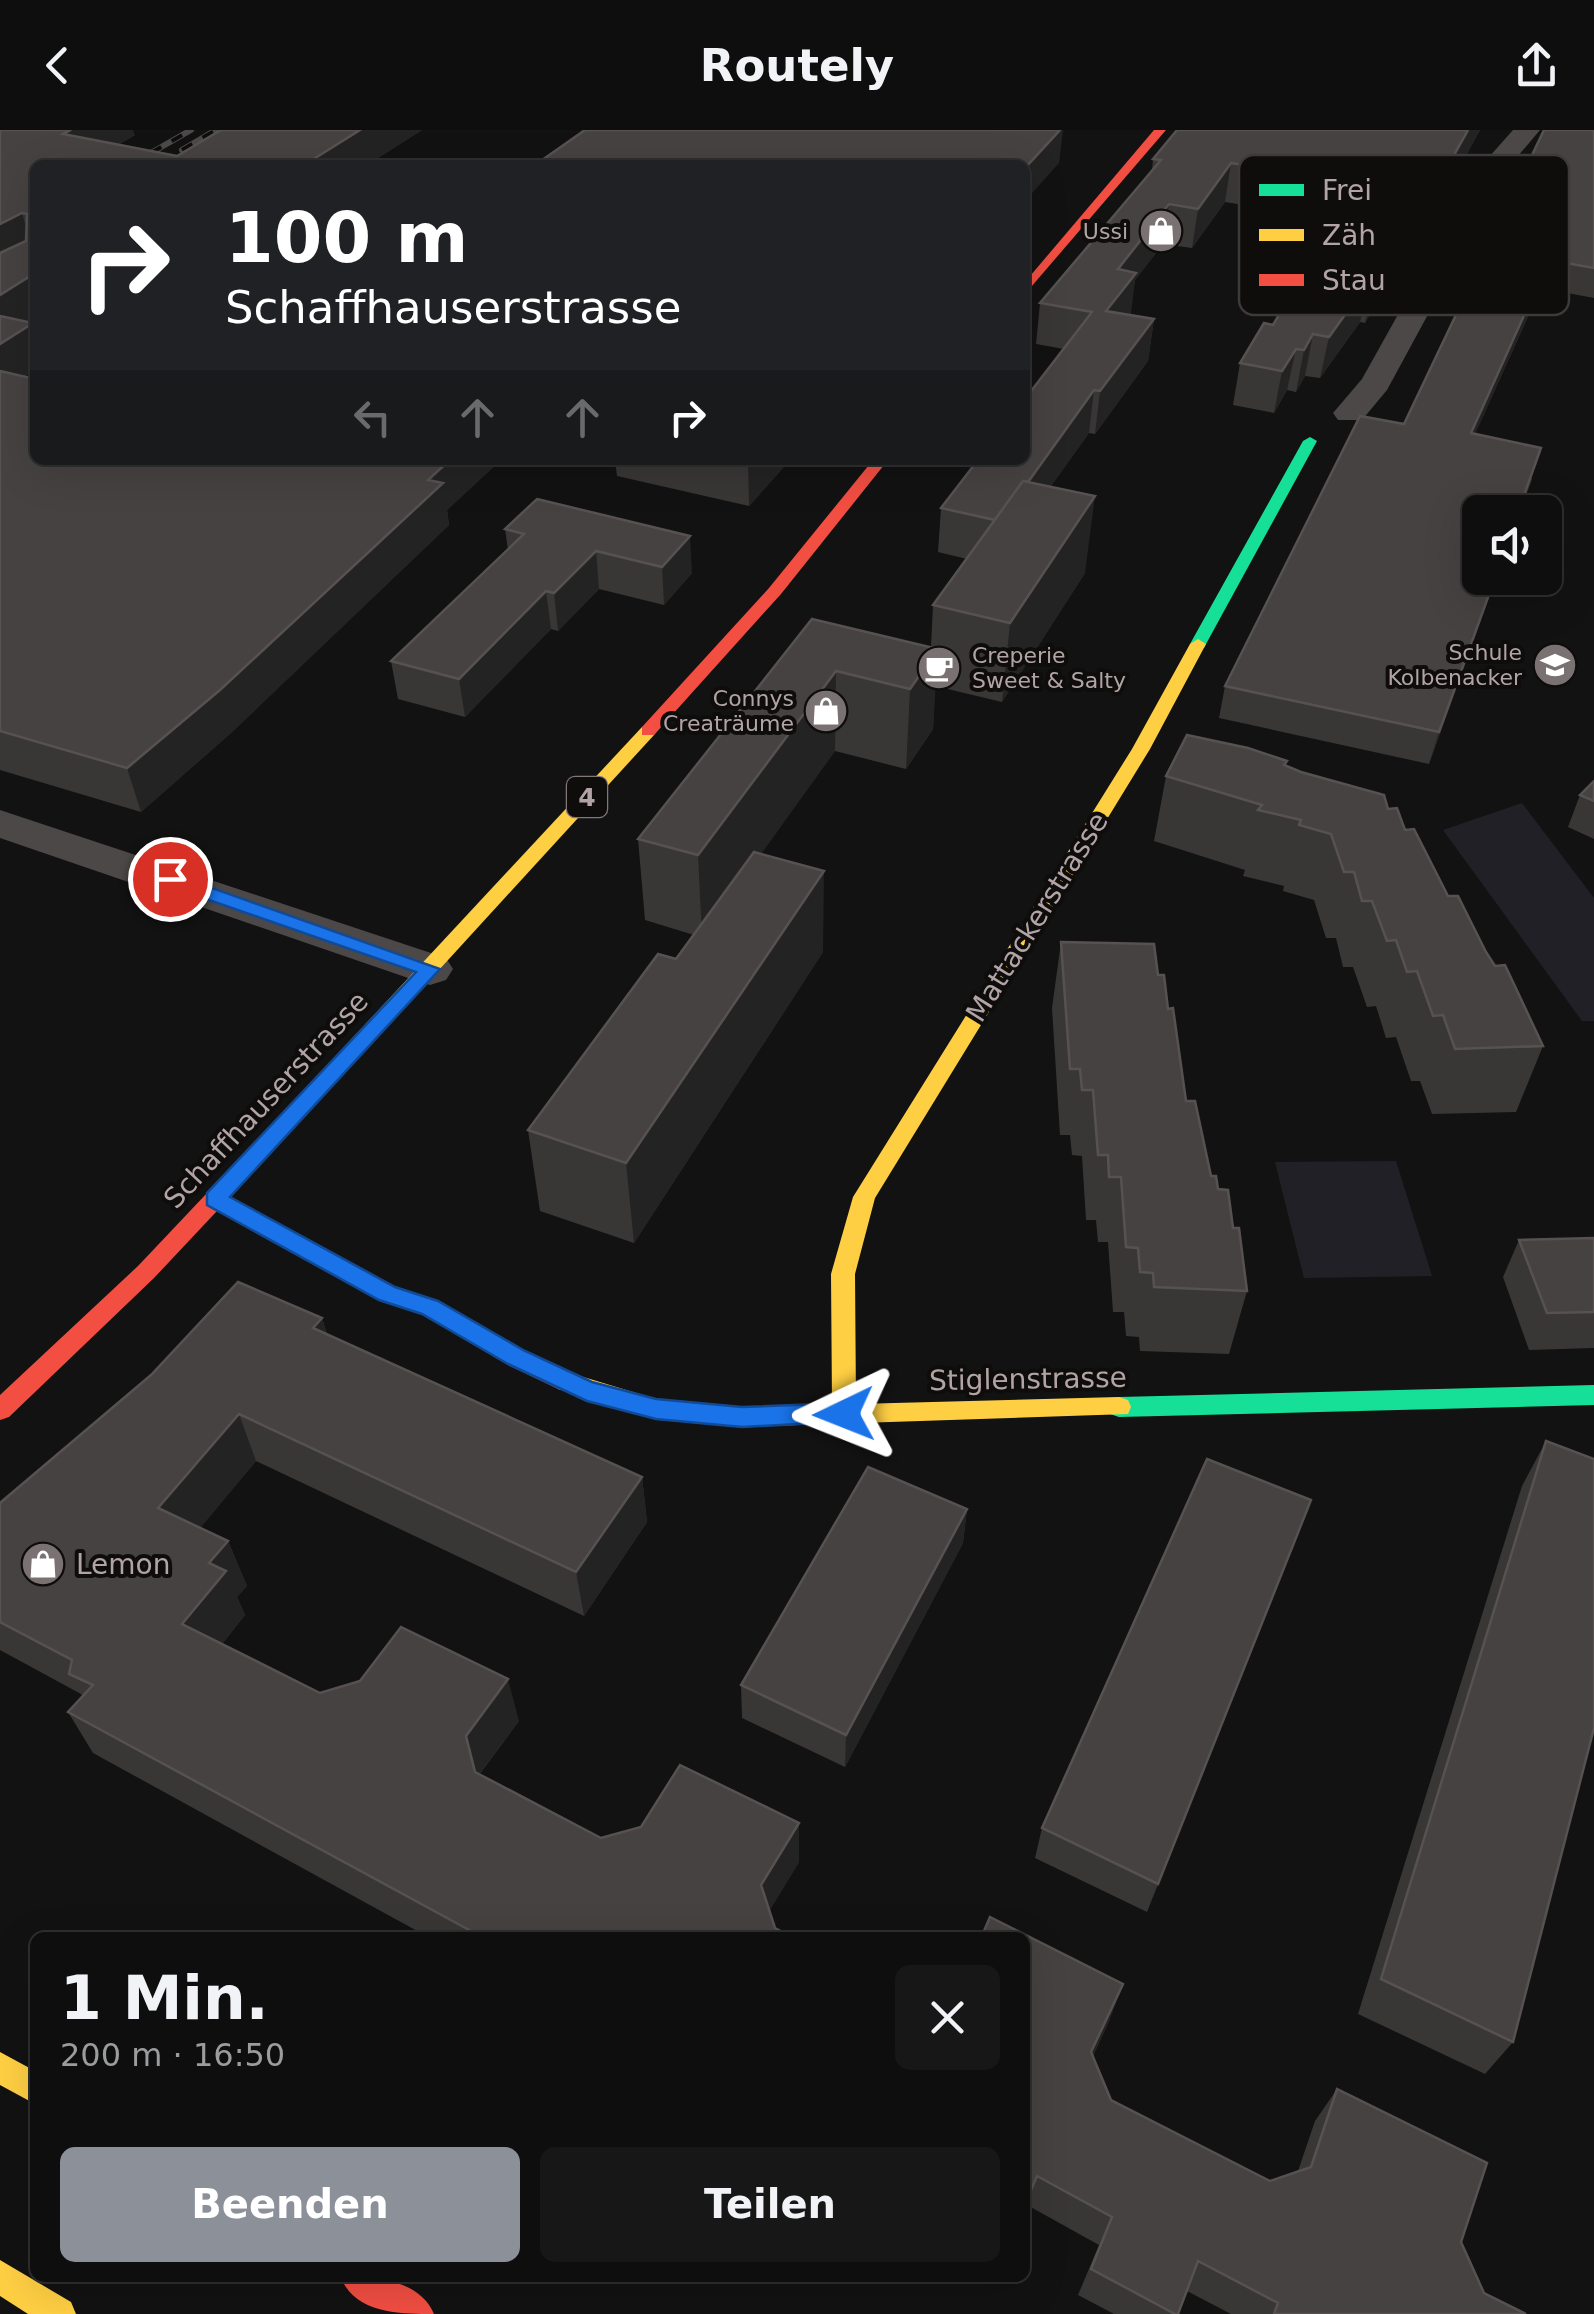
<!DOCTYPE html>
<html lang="de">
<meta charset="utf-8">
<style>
:root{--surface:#0e0e0e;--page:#171717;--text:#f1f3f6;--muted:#9b9c9e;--line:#2e2e2e;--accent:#8c9099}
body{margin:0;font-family:"DejaVu Sans",sans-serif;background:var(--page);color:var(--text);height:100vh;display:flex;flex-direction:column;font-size:38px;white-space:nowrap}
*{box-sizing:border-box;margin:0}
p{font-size:32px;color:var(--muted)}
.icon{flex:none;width:55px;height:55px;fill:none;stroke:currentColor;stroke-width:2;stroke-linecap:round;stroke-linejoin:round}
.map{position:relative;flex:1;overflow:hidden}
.side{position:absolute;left:30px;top:1802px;width:1000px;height:350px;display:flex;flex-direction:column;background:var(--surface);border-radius:15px;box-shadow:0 10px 40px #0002,0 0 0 2px var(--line)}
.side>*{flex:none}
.banner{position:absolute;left:30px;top:30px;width:1000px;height:305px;border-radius:15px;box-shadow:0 10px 40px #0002,0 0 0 2px var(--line);background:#202124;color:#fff;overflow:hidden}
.controls{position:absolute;left:1462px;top:365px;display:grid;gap:20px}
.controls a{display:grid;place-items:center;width:100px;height:100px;border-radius:15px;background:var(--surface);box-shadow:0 10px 40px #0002,0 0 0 2px var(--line);font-size:50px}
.pin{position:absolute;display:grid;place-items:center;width:85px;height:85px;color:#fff;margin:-42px;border:5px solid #fff;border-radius:50%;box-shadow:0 2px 10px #0007}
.me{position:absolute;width:110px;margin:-55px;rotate:268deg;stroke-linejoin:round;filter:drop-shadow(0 0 8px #0008)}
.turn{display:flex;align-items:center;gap:35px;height:210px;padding:0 30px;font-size:45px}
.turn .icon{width:130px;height:130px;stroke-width:2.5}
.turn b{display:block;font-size:70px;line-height:85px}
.lanes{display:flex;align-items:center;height:95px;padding:0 30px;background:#0003;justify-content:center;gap:50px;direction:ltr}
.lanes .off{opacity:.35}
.round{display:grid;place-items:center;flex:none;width:105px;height:105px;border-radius:15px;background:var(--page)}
.summary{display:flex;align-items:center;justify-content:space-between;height:170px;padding:0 30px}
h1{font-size:60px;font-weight:700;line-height:75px}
.button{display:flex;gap:20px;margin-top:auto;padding:20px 30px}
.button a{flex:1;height:115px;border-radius:15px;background:var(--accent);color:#fff;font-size:40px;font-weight:700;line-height:115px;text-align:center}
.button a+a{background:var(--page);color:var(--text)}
header{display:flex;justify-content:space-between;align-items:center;height:130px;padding:0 30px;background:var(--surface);font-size:45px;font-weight:700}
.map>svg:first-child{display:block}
.green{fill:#222027}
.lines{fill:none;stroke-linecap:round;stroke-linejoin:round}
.street{fill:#4c4848;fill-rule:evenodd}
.fast{fill:#16e098;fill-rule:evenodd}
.slow{fill:#ffcf43;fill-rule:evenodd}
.jam{fill:#f24e42;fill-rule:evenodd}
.rail-casing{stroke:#4c4949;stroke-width:6}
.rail{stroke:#0e0d0c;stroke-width:4;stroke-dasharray:12;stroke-linecap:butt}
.wall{fill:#393636}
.shaded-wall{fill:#242323}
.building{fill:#464242;stroke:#575152;stroke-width:2.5}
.route{fill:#1a73e8;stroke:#114b97;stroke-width:2.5}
.labels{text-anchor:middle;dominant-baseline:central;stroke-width:8;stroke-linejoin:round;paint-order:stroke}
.far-poi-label{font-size:22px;fill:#b2a4a6;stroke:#0e0d0c;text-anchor:end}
.shield{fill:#0e0d0c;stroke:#817778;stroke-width:2.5}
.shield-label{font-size:25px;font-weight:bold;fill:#b2a4a6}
.street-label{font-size:28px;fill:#b2a4a6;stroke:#0e0d0c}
.poi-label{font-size:28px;fill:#b2a4a6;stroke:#0e0d0c;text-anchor:start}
.key{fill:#0e0d0c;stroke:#3f3a3a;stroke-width:2.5}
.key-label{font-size:28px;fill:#b2a4a6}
</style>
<header><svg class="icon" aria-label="back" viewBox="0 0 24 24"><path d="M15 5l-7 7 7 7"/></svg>Routely<svg class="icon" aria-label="share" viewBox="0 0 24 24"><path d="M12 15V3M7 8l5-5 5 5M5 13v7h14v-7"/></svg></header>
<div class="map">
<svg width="1594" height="2184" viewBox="0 0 1594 2184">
<rect width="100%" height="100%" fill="#121212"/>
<!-- green -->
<g class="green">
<path d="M 1522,673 L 1594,768 L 1594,891 L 1582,891 L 1443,700 Z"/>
<path d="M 1396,1031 L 1432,1146 L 1304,1148 L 1275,1032 Z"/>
</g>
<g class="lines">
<!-- street -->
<g class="street">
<path d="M 1513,0 L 1540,0 L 1507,39 L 1387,260 L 1362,290 L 1338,290 L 1333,283 L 1362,249 L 1481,36 Z"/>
<path d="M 0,680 L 446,828 L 453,839 L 446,850 L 430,855 L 414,850 L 0,708 Z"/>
</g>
<!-- fast -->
<g class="fast">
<path d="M 1310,307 L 1317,311 L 1206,514 L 1204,518 L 1192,518 L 1190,514 L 1303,311 Z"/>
<path d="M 1594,1255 L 1594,1275 L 1119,1287 L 1110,1284 L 1107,1277 L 1110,1270 L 1119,1267 Z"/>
</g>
<!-- slow -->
<g class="slow">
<path d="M 1198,509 L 1206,514 L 1150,619 L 875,1068 L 855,1144 L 856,1274 L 1119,1267 L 1128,1270 L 1131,1277 L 1128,1284 L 742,1297 L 656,1289 L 558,1259 L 555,1252 L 558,1245 L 567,1242 L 656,1269 L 742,1277 L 832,1275 L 831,1144 L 853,1067 L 1132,619 L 1190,514 Z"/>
<path d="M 648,596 L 657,601 L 654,605 L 309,982 L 293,982 L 290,977 L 293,972 L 642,597 Z"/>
<path d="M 0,1922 L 35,1941 L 35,1974 L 0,1955 Z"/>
<path d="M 0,2130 L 71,2172 L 76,2184 L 28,2184 L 0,2166 Z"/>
</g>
<!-- jam -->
<g class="jam">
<path d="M 1154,0 L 1166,0 L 1025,164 L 1025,152 Z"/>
<path d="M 873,330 L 888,330 L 781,464 L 654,605 L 642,605 L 642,597 L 769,458 Z"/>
<path d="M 301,969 L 312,977 L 309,982 L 230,1067 L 394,1157 L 438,1171 L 524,1221 L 576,1245 L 579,1252 L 576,1259 L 567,1262 L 558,1259 L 508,1235 L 422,1184 L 379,1170 L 217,1081 L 154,1148 L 9,1287 L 0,1290 L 0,1265 L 138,1136 L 293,972 Z"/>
<path d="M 341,2148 C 374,2146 419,2149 434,2184 C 401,2184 356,2184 341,2148 Z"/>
</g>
<!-- rail casing -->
<g class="rail-casing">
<g id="rail">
<path d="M 182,20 L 216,0"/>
<path d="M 130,35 L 191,0"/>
</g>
</g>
<!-- rail -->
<use href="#rail" class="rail"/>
</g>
<!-- wall -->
<g class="wall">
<path d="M 0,0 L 135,5 L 118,15 L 177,26 L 422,0 L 367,35 L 35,35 L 35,189 L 30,192 L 33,193 L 35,199 L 35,239 L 24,247 L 35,330 L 501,330 L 447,380 L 449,395 L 231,603 L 141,682 L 0,640 Z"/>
<path d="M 1480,0 L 1392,160 L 1379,168 L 1365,193 L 1360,192 L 1320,248 L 1305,246 L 1296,262 L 1287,260 L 1274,283 L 1233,275 L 1240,233 L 1327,134 L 1352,93 L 1225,72 L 1192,118 L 1163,114 L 1135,150 L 1130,185 L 1154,189 L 1148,231 L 1095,304 L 1089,303 L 1051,356 L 1085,443 L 1002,572 L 935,556 L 933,599 L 906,639 L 835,621 L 761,723 L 823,822 L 634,1113 L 540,1081 L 528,1000 L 676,829 L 694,805 L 645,790 L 638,709 L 812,489 L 931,517 L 933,475 L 967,429 L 938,422 L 941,378 L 1064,219 L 1036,214 L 1040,173 L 1152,40 L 1153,29 Z"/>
<path d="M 1594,0 L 1594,168 L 1541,158 L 1475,304 L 1532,349 L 1429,634 L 1219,588 L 1225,556 L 1404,294 Z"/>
<path d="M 615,330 L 790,330 L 749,376 L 617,346 Z"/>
<path d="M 505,399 L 692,443 L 664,475 L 599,459 L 558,501 L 551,499 L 465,587 L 398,569 L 391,531 L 508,420 Z"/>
<path d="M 1287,631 L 1286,636 L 1388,679 L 1405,700 L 1486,822 L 1543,916 L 1516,982 L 1432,984 L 1420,951 L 1411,951 L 1396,907 L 1386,908 L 1376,876 L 1367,877 L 1353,837 L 1343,837 L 1336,808 L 1326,808 L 1314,770 L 1283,761 L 1284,756 L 1243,746 L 1245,740 L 1154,711 L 1166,646 Z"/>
<path d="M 1594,651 L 1594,709 L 1568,697 L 1580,665 Z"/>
<path d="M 1061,812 L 1158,845 L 1168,879 L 1186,971 L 1211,1046 L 1218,1059 L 1233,1098 L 1247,1161 L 1229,1224 L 1140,1221 L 1139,1207 L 1126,1206 L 1124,1182 L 1113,1182 L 1108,1112 L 1098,1112 L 1096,1090 L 1086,1090 L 1082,1026 L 1072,1025 L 1070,1005 L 1060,1005 L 1052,878 Z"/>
<path d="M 1594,1108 L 1594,1218 L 1529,1220 L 1503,1147 L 1519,1110 Z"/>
<path d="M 322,1188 L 327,1204 L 642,1347 L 647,1392 L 584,1486 L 256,1331 L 200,1398 L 228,1411 L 247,1456 L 237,1467 L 245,1485 L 222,1514 L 320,1563 L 519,1591 L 479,1645 L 601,1708 L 799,1693 L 799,1732 L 769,1781 L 775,1798 L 794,1808 L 430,1808 L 93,1623 L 68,1582 L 83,1566 L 81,1564 L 0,1520 L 0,1373 L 151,1245 Z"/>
<path d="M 1546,1311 L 1513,1912 L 1485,1944 L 1358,1884 L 1522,1356 Z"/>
<path d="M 967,1379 L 963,1413 L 845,1637 L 742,1588 L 741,1555 Z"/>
<path d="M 1298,1405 L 1147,1782 L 1035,1728 L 1042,1698 Z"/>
<path d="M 1025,1808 L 1110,1889 L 1093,1926 L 1111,1970 L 1270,2051 L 1298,2041 L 1315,1991 L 1337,1959 L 1461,2112 L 1484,2163 L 1526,2184 L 1231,2184 L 1187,2161 L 1178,2184 L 1114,2184 L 1078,2165 L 1099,2115 L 1027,2075 L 1025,2080 Z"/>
</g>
<!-- shaded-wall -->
<g class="shaded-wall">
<path d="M 71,0 L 133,0 L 135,5 L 83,35 L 63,4 Z"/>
<path d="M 360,0 L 422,0 L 367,35 L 304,35 Z"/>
<path d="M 1060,0 L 1063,0 L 1059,33 L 1025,71 L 1025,38 Z"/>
<path d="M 1468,0 L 1480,0 L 1392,160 L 1379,168 L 1365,193 L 1375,152 Z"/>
<path d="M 1231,33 L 1225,72 L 1192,118 L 1198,79 Z"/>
<path d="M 1169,74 L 1163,114 L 1135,150 L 1131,184 L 1101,222 L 1106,181 L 1118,139 Z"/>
<path d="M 22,83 L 33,121 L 0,137 L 0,94 Z"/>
<path d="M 1549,130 L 1541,158 L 1462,333 L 1471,303 Z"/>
<path d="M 35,143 L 35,189 L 0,212 L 0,165 Z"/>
<path d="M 1369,151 L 1360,192 L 1320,248 L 1329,207 Z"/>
<path d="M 1154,189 L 1148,231 L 1095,304 L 1100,261 Z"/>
<path d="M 33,193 L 35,199 L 35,239 L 0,262 L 0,214 Z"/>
<path d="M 1313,204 L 1305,246 L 1296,262 L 1304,220 Z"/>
<path d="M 1296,219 L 1287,260 L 1274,283 L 1282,241 Z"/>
<path d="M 1094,260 L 1089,303 L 995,435 L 999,391 Z"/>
<path d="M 1541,318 L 1520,382 L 1518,382 Z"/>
<path d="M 450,330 L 501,330 L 447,380 L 449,395 L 231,603 L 141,682 L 127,638 Z"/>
<path d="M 748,330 L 790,330 L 749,376 Z"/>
<path d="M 1095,366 L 1085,443 L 1002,572 L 1010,493 Z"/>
<path d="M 690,406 L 692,443 L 664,475 L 662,437 Z"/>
<path d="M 596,421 L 599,459 L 558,501 L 554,463 Z"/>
<path d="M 1495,448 L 1496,448 L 1429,634 L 1439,602 Z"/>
<path d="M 546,461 L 551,499 L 465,587 L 459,549 Z"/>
<path d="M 938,519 L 933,599 L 906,639 L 910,559 Z"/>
<path d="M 836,541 L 835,621 L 702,807 L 698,725 Z"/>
<path d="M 824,741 L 823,822 L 634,1113 L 626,1033 Z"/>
<path d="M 322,1188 L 336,1235 L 313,1198 Z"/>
<path d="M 239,1284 L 256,1331 L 179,1423 L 158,1378 Z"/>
<path d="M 642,1347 L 647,1392 L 584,1486 L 576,1442 Z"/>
<path d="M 1311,1370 L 1298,1405 L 1147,1782 L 1158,1754 Z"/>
<path d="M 967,1379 L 963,1413 L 845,1637 L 846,1605 Z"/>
<path d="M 228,1411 L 247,1456 L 237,1467 L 245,1485 L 203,1537 L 182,1494 L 209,1433 Z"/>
<path d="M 508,1549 L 519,1591 L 477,1647 L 475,1642 L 466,1606 Z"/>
<path d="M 799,1693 L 799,1732 L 762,1793 L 761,1755 Z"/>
<path d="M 1123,1854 L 1110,1889 L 1079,1955 L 1091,1922 Z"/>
</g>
<!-- building -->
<g class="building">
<path d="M 0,0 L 71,0 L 63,4 L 177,26 L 221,0 L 360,0 L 304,35 L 35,35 L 35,143 L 0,165 L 0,123 L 26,111 L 27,84 L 22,83 L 0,94 Z"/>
<path d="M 585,0 L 1060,0 L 1025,38 L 1025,35 L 535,35 Z"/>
<path d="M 1177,0 L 1468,0 L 1401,120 L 1388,127 L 1375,152 L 1369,151 L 1329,207 L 1313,204 L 1304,220 L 1296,219 L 1282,241 L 1240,233 L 1264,193 L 1273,195 L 1290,166 L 1299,167 L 1320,132 L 1327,134 L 1374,56 L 1231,33 L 1198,79 L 1169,74 L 1118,139 L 1136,143 L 1106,181 L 1154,189 L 1100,261 L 1094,260 L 1028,352 L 1023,351 L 995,390 L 941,378 L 978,330 L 1025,330 L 1025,269 L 1092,182 L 1040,173 L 1161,30 L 1153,29 Z"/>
<path d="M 1544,0 L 1594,0 L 1594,138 L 1549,130 L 1471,303 L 1541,318 L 1518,382 L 1480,382 L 1480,448 L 1495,448 L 1439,602 L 1225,556 L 1360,286 L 1404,294 Z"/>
<path d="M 0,186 L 33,193 L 0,214 Z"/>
<path d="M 0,241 L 35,249 L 35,330 L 450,330 L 428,350 L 443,353 L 220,560 L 127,638 L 0,601 Z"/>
<path d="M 1023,351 L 1095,366 L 1010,493 L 933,475 Z"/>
<path d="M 537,369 L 690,406 L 662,437 L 596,421 L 554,463 L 546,461 L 459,549 L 391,531 L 524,404 L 505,399 Z"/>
<path d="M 812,489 L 938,519 L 910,559 L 836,541 L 698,725 L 638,709 Z"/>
<path d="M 1187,605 L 1248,618 L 1287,631 L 1284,635 L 1301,642 L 1384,665 L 1388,679 L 1397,678 L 1405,700 L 1414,699 L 1448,766 L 1458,766 L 1486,822 L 1495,836 L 1505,835 L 1543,916 L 1455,919 L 1443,885 L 1433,886 L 1417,841 L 1407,842 L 1396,810 L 1387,811 L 1372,771 L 1362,771 L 1354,742 L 1344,742 L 1331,704 L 1299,695 L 1301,690 L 1258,680 L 1262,675 L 1166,646 Z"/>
<path d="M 1594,651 L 1594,671 L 1580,665 Z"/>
<path d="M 754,722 L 824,741 L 626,1033 L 528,1000 L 658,824 L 676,829 Z"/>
<path d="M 1061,812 L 1154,814 L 1158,845 L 1164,845 L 1168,879 L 1173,878 L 1186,971 L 1195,971 L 1211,1046 L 1216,1046 L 1218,1059 L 1228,1060 L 1233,1098 L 1239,1098 L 1247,1161 L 1154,1157 L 1153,1143 L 1140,1142 L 1138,1118 L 1126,1117 L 1121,1047 L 1109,1047 L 1108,1025 L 1098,1025 L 1093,960 L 1082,960 L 1080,939 L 1070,939 Z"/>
<path d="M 1594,1108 L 1594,1182 L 1547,1183 L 1519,1110 Z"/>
<path d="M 238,1152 L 322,1188 L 313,1198 L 642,1347 L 576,1442 L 239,1284 L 158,1378 L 228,1411 L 209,1433 L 226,1441 L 182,1494 L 320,1563 L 360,1551 L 401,1497 L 508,1549 L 466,1606 L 475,1642 L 601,1708 L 641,1697 L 680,1635 L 799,1693 L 761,1755 L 775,1798 L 794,1808 L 484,1808 L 68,1582 L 93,1555 L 69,1544 L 72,1530 L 0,1492 L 0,1373 L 151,1245 Z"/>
<path d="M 1546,1311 L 1594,1329 L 1594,1598 L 1513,1912 L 1381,1849 Z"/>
<path d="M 1207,1329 L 1311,1370 L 1158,1754 L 1042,1698 Z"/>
<path d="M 868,1337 L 967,1379 L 846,1605 L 741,1555 Z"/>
<path d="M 990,1787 L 1123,1854 L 1091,1922 L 1111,1970 L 1270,2051 L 1311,2037 L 1337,1959 L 1487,2033 L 1461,2112 L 1484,2163 L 1526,2184 L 1274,2184 L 1278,2173 L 1198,2131 L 1178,2184 L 1175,2184 L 1091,2139 L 1112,2087 L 1037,2046 L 1025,2074 L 1025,1808 L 981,1808 Z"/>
</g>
<!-- route -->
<path class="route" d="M 170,743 L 440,839 L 230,1067 L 395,1157 L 438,1171 L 525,1221 L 592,1252 L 656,1269 L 742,1277 L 844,1273 L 856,1284 L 852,1291 L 742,1297 L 656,1289 L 587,1271 L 508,1234 L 422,1184 L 379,1170 L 207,1075 L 207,1063 L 416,842 L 163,754 L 161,749 Z"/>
<!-- icons -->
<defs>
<g id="shop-disc" transform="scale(2.25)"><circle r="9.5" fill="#7a7172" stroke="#0e0d0c"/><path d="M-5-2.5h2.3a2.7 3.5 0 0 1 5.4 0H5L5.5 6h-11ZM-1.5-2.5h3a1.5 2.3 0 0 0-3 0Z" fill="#fff"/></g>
<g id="school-disc" transform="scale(2.25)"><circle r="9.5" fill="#7a7172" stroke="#0e0d0c"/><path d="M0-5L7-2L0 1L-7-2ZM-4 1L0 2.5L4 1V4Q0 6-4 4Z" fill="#fff"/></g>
<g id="cafe-disc" transform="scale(2.25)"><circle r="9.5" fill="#7a7172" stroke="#0e0d0c"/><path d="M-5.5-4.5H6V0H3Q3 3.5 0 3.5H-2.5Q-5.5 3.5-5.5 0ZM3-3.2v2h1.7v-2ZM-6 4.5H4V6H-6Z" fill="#fff"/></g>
</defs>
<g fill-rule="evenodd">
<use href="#shop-disc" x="1161" y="101"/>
<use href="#school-disc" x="1555" y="535"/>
<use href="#cafe-disc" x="939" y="538"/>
<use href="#shop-disc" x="826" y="581"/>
<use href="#shop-disc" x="43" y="1434"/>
</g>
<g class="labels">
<!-- far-poi labels -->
<g class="far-poi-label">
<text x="1128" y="101">Ussi</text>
<text x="1522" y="522">Schule<tspan x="1522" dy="25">Kolbenacker</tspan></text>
<text x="972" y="525" text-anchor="start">Creperie<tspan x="972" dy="25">Sweet &amp; Salty</tspan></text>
<text x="794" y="568">Connys<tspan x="794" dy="25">Creaträume</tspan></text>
</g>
<!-- shield labels -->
<rect class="shield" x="567" y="647" width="40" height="40" rx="8"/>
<g class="shield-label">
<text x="587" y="667">4</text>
</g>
<!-- street labels -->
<g class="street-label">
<text transform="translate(1037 787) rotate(-58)">Mattackerstrasse</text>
<text transform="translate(266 970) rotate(-47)">Schaffhauserstrasse</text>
<text transform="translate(1028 1249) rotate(-1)">Stiglenstrasse</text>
</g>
<!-- poi labels -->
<g class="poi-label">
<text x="76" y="1434">Lemon</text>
</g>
</g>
<!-- legend -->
<rect x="1239" y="25" width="330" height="160" rx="15" class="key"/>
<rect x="1259" y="54" width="45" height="12" fill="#16e098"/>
<rect x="1259" y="99" width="45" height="12" fill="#ffcf43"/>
<rect x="1259" y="144" width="45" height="12" fill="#f24e42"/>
<g class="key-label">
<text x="1322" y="70">Frei</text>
<text x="1322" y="115">Zäh</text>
<text x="1322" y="160">Stau</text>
</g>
</svg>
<div class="controls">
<a><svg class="icon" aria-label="sound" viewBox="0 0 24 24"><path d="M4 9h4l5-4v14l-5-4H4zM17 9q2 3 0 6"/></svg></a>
</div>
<div class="pin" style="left:170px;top:749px;background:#d93025"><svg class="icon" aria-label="arrive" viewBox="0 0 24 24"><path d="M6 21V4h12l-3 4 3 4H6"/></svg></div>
<svg class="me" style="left:844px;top:1284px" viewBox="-20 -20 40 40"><path d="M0-17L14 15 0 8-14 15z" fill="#1a73e8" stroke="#fff" stroke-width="4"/></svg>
<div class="banner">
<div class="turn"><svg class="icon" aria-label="right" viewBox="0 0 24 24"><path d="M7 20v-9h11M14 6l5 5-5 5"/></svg><div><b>100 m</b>Schaffhauserstrasse</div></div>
<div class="lanes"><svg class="icon off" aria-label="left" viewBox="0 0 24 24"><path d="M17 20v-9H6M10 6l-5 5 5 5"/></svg><svg class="icon off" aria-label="ahead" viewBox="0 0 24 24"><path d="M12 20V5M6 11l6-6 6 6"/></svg><svg class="icon off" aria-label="ahead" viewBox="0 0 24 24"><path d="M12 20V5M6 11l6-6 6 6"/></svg><svg class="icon" aria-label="right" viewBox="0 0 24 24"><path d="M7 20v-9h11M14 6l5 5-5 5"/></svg></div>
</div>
<section class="side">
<div class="summary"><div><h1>1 Min.</h1><p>200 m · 16:50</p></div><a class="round"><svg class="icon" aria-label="close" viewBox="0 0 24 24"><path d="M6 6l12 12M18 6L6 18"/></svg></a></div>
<div class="button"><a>Beenden</a><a>Teilen</a></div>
</section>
</div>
